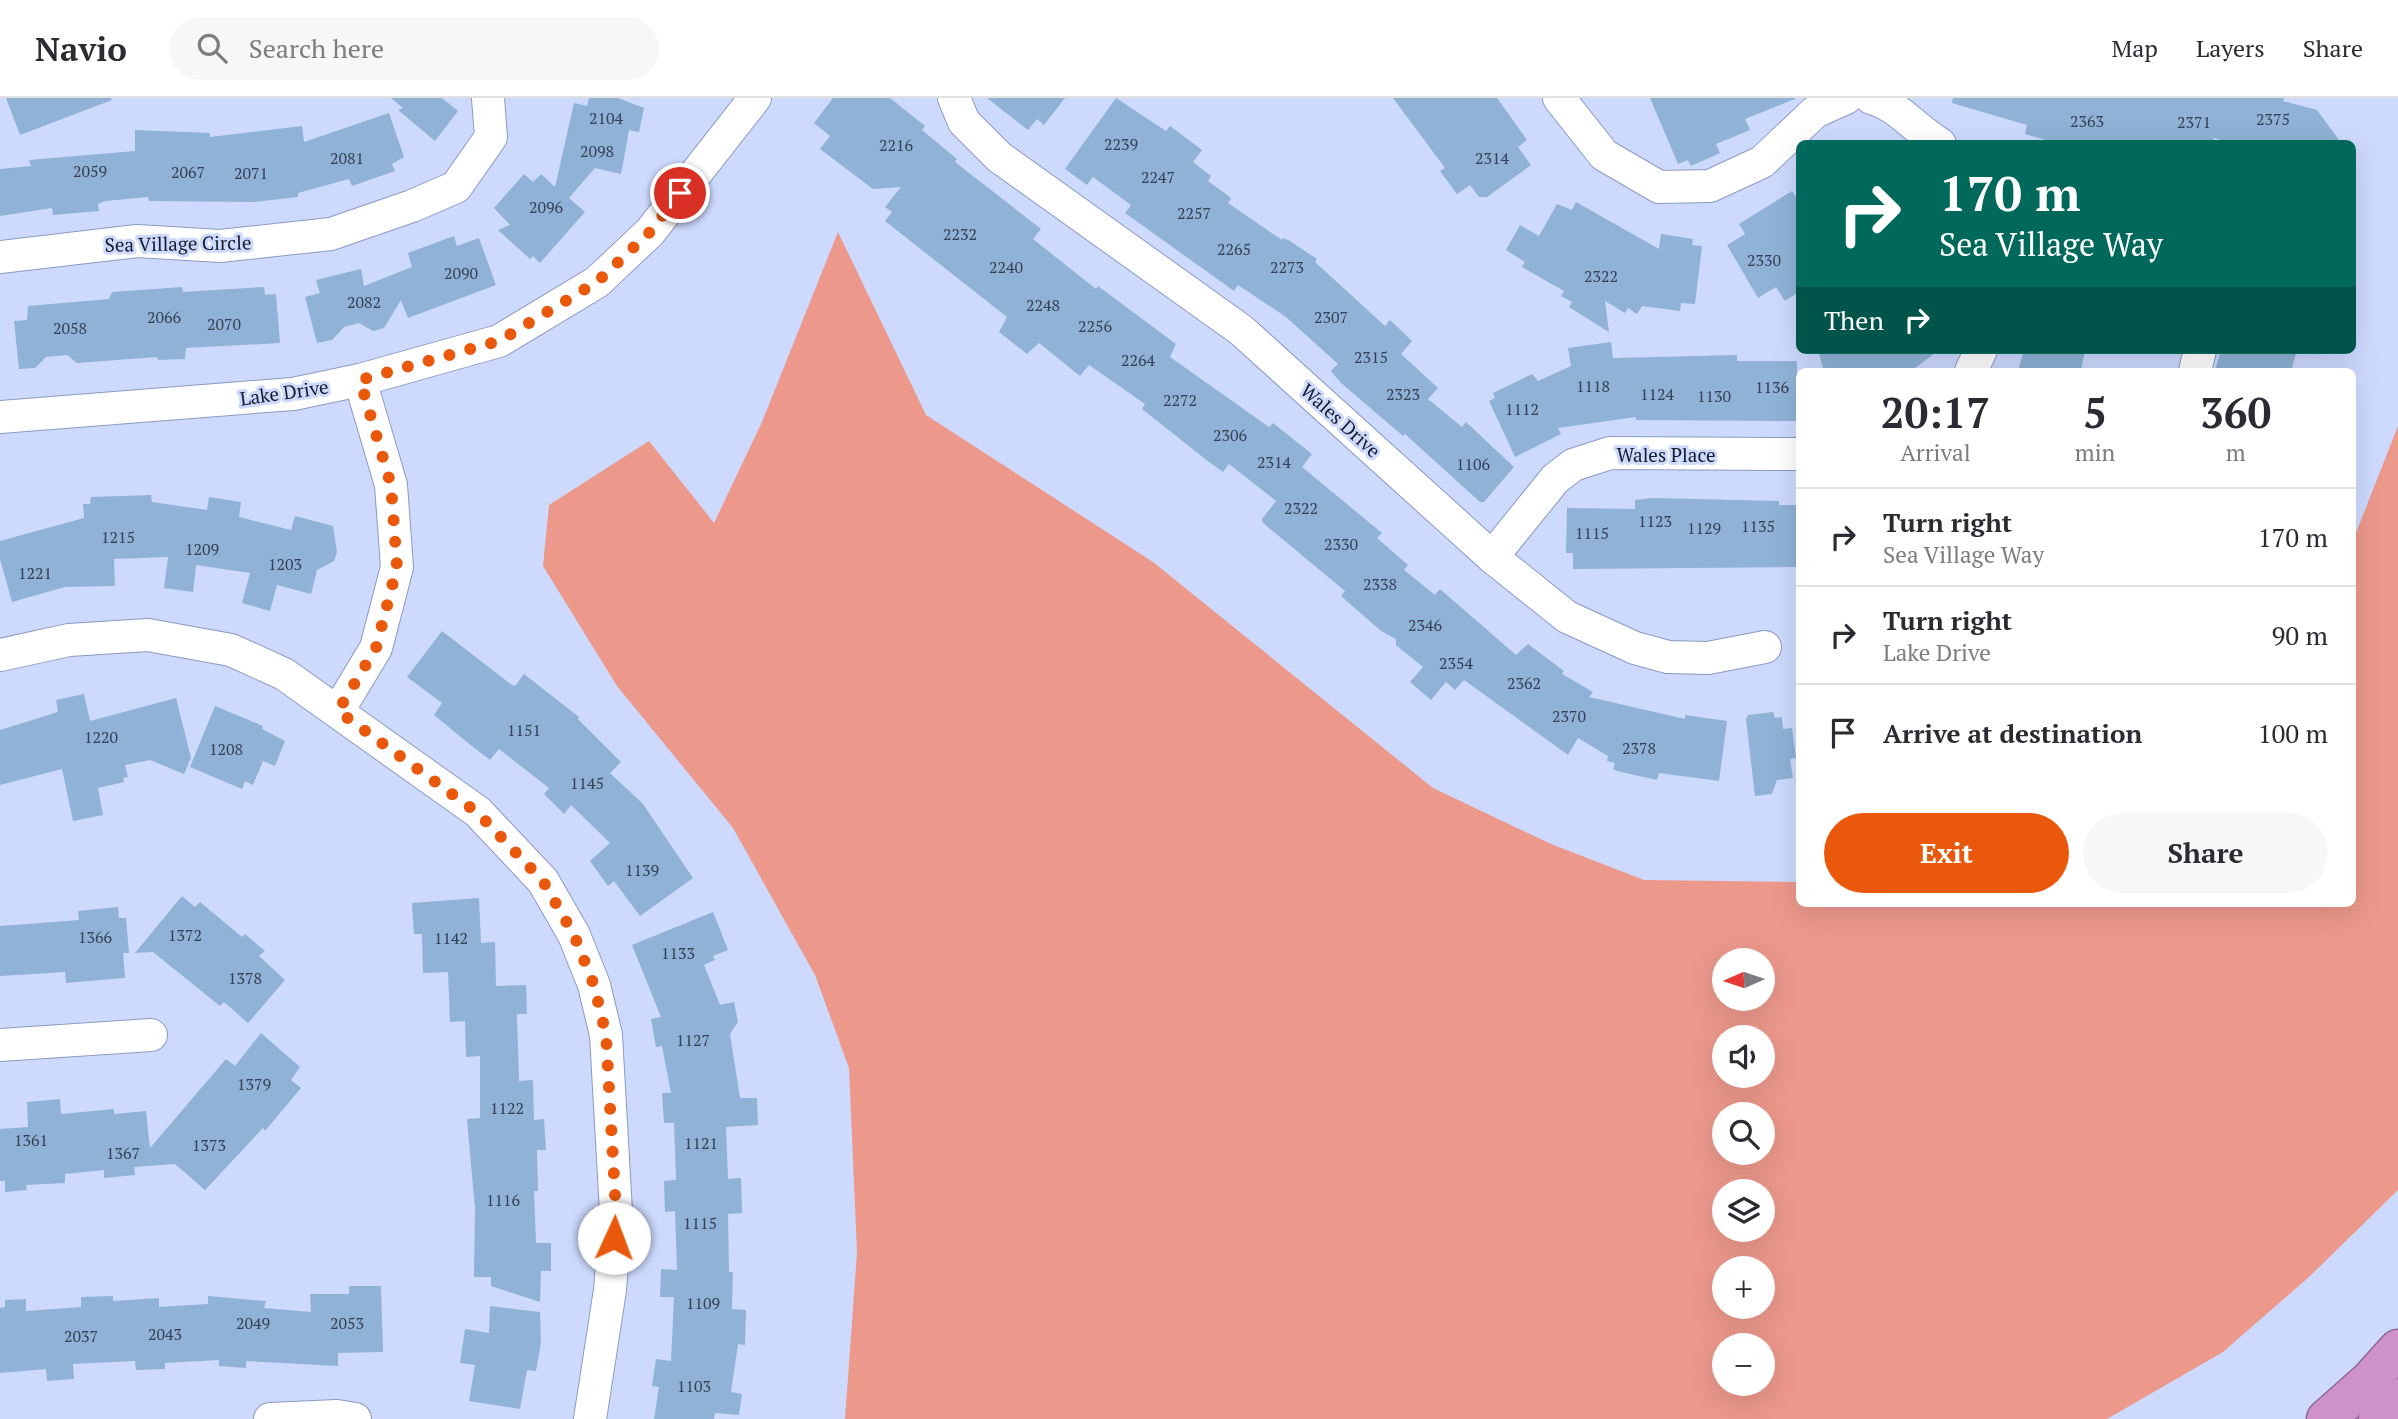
<!DOCTYPE html>
<meta charset="utf-8">
<style>
:root{--surface:#fff;--page:#f7f7f7;--text:#2b2b33;--muted:#7c7c81;--line:#e1e1e2;--accent:#ea580c}
body{margin:0;font-family:"PT Serif",serif;background:var(--page);color:var(--text);height:100vh;display:flex;flex-direction:column;font-size:26px;white-space:nowrap}
*{box-sizing:border-box;margin:0}
p{font-size:23px;color:var(--muted)}
.icon{flex:none;width:38px;height:38px;fill:none;stroke:currentColor;stroke-width:2;stroke-linecap:round;stroke-linejoin:round}
.map{position:relative;flex:1;overflow:hidden}
.panel{position:absolute;left:1796px;top:270px;width:560px;height:539px;display:flex;flex-direction:column;background:var(--surface);border-radius:10px;box-shadow:0 7px 28px #0002}
.panel>*{flex:none}
.top-card{position:absolute;left:1796px;top:42px;width:560px;height:214px;border-radius:10px;box-shadow:0 7px 28px #0002;background:#00695c;color:#fff;overflow:hidden}
.needle{width:46px;rotate:267deg}
.buttons{position:absolute;left:1712px;top:850px;display:grid;gap:14px}
.buttons a{display:grid;place-items:center;width:63px;height:63px;border-radius:50%;background:var(--surface);box-shadow:0 7px 28px #0002;font-size:35px}
.pin{position:absolute;display:grid;place-items:center;width:60px;height:60px;color:#fff;margin:-30px;border:4px solid #fff;border-radius:50%;box-shadow:0 2px 7px #0007}
.me{position:absolute;width:77px;margin:-38px;rotate:2deg;stroke-linejoin:round;filter:drop-shadow(0 0 5px #0008)}
.turn{display:flex;align-items:center;gap:24px;height:147px;padding:0 28px;font-size:32px}
.turn .icon{width:91px;height:91px;stroke-width:2.5}
.turn b{display:block;font-size:49px;line-height:60px}
.then{display:flex;align-items:center;height:66px;padding:0 28px;background:#0003;gap:14px;font-size:26px}
.eta{display:flex;justify-content:space-evenly;align-items:center;height:119px;text-align:center}
.eta b{font-size:42px;font-weight:700;line-height:49px}
.button{display:flex;gap:14px;margin-top:auto;padding:14px 28px}
.button a{flex:1;height:80px;border-radius:42px;background:var(--accent);color:#fff;font-size:28px;font-weight:700;line-height:80px;text-align:center}
.button a+a{background:var(--page);color:var(--text)}
ul{padding:0;list-style:none}
li{display:flex;align-items:center;gap:21px;height:98px;padding:0 28px;border-top:2px solid var(--line)}
li div{flex:1}
li b{display:block;font-size:26px}
li em{font-style:normal}
header{display:flex;align-items:center;gap:42px;box-sizing:border-box;height:98px;padding:0 35px;background:var(--surface);border-bottom:2px solid var(--line)}
header strong{font-size:33px}
nav{display:flex;gap:38px;margin-inline-start:auto;font-size:24px}
.search{width:490px;height:63px;background:var(--page);display:flex;align-items:center;gap:18px;box-sizing:border-box;padding:0 24px;border-radius:38px;color:var(--muted);font-size:26px}
.map>svg:first-child{display:block}
.green{fill:#ec988b;fill-rule:evenodd}
.building{fill:#8fb2d6}
.lines{fill:none;stroke-linecap:round;stroke-linejoin:round}
.minor-casing{stroke:#8b9ac4;stroke-width:34}
.highway-casing{stroke:#8e6891;stroke-width:41}
.minor{stroke:#fff;stroke-width:32}
.highway{stroke:#ce92c8;stroke-width:38}
.route{stroke:#ea580c;stroke-width:12;stroke-dasharray:0 21.6}
.labels{text-anchor:middle;dominant-baseline:central;stroke-width:6;stroke-linejoin:round;paint-order:stroke}
.number-label{font-size:16px;fill:#344156}
.street-label{font-size:19px;fill:#161b2b;stroke:#cddafe}
</style>
<header>
<strong>Navio</strong>
<div class="search"><svg class="icon" aria-label="search" viewBox="0 0 24 24"><circle cx="10" cy="10" r="6"/><path d="M15 15l6 6"/></svg>Search here</div>
<nav><a>Map</a><a>Layers</a><a>Share</a></nav>
</header>
<div class="map">
<svg width="2398" height="1321" viewBox="0 0 2398 1321">
<rect width="100%" height="100%" fill="#cddafe"/>
<!-- green -->
<path class="green" d="M 838,134 L 926,317 L 1153,464 L 1433,690 L 1551,746 L 1644,782 L 1799,784 L 1799,805 L 2352,805 L 2352,445 L 2398,328 L 2398,1092 L 2309,1179 L 2223,1254 L 2107,1321 L 845,1321 L 857,1154 L 849,970 L 815,877 L 733,730 L 617,588 L 543,468 L 549,407 L 649,343 L 714,425 L 762,324 ZM 1724,863 L 1762,863 L 1762,901 L 1724,901 ZM 1724,940 L 1762,940 L 1762,978 L 1724,978 ZM 1724,1017 L 1762,1017 L 1762,1055 L 1724,1055 ZM 1724,1094 L 1762,1094 L 1762,1132 L 1724,1132 ZM 1724,1171 L 1762,1171 L 1762,1209 L 1724,1209 ZM 1724,1248 L 1762,1248 L 1762,1286 L 1724,1286 Z"/>
<!-- building -->
<g class="building">
<path d="M 6,0 L 111,0 L 112,2 L 20,37 Z"/>
<path d="M 391,0 L 442,0 L 458,13 L 435,43 L 398,12 L 403,10 Z"/>
<path d="M 589,0 L 618,0 L 644,10 L 639,34 L 629,32 L 621,76 L 595,70 L 569,100 L 585,114 L 540,165 L 533,158 L 530,161 L 498,132 L 510,127 L 494,110 L 524,76 L 533,84 L 541,76 L 555,89 L 574,5 L 587,8 Z"/>
<path d="M 833,0 L 890,0 L 925,28 L 922,32 L 957,61 L 955,64 L 1041,131 L 1033,141 L 1096,191 L 1098,188 L 1176,246 L 1170,259 L 1269,329 L 1273,325 L 1312,356 L 1302,369 L 1382,435 L 1377,440 L 1408,467 L 1404,472 L 1435,497 L 1440,491 L 1516,557 L 1528,546 L 1564,573 L 1562,576 L 1593,594 L 1589,599 L 1685,621 L 1685,617 L 1727,623 L 1719,683 L 1659,675 L 1657,682 L 1617,673 L 1613,671 L 1615,665 L 1607,663 L 1608,658 L 1578,640 L 1568,657 L 1464,582 L 1455,592 L 1446,584 L 1431,602 L 1410,584 L 1423,569 L 1396,547 L 1396,541 L 1381,533 L 1341,498 L 1345,493 L 1263,425 L 1262,421 L 1276,403 L 1229,366 L 1223,374 L 1209,364 L 1142,311 L 1145,306 L 1089,267 L 1080,278 L 1039,245 L 1027,256 L 999,234 L 1007,219 L 885,123 L 892,114 L 885,109 L 901,89 L 873,91 L 820,51 L 830,38 L 814,25 Z"/>
<path d="M 987,0 L 1065,0 L 1044,27 L 1037,21 L 1028,32 Z"/>
<path d="M 1116,0 L 1166,33 L 1170,28 L 1202,52 L 1193,64 L 1211,78 L 1208,83 L 1231,100 L 1228,105 L 1282,142 L 1283,140 L 1290,143 L 1317,161 L 1315,164 L 1385,228 L 1390,222 L 1412,243 L 1401,256 L 1438,290 L 1428,301 L 1462,329 L 1466,324 L 1514,369 L 1484,404 L 1480,404 L 1405,336 L 1403,338 L 1340,284 L 1331,273 L 1338,266 L 1286,219 L 1238,187 L 1234,193 L 1125,115 L 1131,107 L 1093,79 L 1087,87 L 1065,71 Z"/>
<path d="M 1393,0 L 1497,0 L 1527,42 L 1518,49 L 1531,67 L 1487,99 L 1479,99 L 1470,87 L 1457,96 L 1440,73 L 1445,70 Z"/>
<path d="M 1650,0 L 1795,0 L 1795,1 L 1745,21 L 1750,32 L 1716,46 L 1720,55 L 1691,68 L 1688,62 L 1678,66 Z"/>
<path d="M 1953,0 L 2284,0 L 2283,3 L 2317,12 L 2342,46 L 2234,46 L 2214,40 L 2213,46 L 2058,46 L 2025,36 L 2027,27 L 1952,5 Z"/>
<path d="M 389,15 L 404,59 L 392,66 L 395,73 L 352,88 L 349,81 L 298,95 L 298,99 L 253,104 L 149,103 L 148,99 L 105,103 L 98,106 L 99,113 L 53,117 L 52,110 L 0,118 L 0,71 L 31,68 L 29,62 L 135,53 L 135,32 L 210,35 L 210,39 L 302,28 L 304,44 Z"/>
<path d="M 1792,93 L 1799,104 L 1799,194 L 1785,203 L 1776,189 L 1758,200 L 1727,147 L 1745,136 L 1739,126 Z"/>
<path d="M 1576,104 L 1659,151 L 1661,136 L 1693,141 L 1692,147 L 1702,148 L 1695,206 L 1681,205 L 1680,213 L 1642,208 L 1637,216 L 1628,210 L 1625,215 L 1605,203 L 1609,234 L 1569,209 L 1572,204 L 1561,198 L 1564,193 L 1522,169 L 1525,164 L 1506,152 L 1520,127 L 1539,138 L 1557,106 L 1572,112 Z"/>
<path d="M 454,138 L 457,148 L 479,140 L 496,187 L 408,220 L 401,202 L 384,230 L 373,233 L 359,225 L 344,229 L 332,242 L 317,245 L 305,199 L 320,195 L 316,182 L 361,171 L 364,188 L 412,169 L 408,155 Z"/>
<path d="M 182,189 L 183,194 L 264,189 L 265,197 L 276,196 L 280,245 L 186,250 L 185,261 L 158,262 L 157,259 L 77,265 L 67,257 L 46,259 L 35,270 L 19,271 L 14,223 L 27,222 L 28,208 L 109,201 L 112,194 Z"/>
<path d="M 1611,244 L 1613,260 L 1737,257 L 1737,263 L 1797,263 L 1797,323 L 1636,322 L 1636,319 L 1558,330 L 1561,336 L 1515,359 L 1489,303 L 1495,300 L 1493,295 L 1532,276 L 1538,283 L 1571,268 L 1568,250 Z"/>
<path d="M 1818,252 L 1939,252 L 1911,273 L 1824,273 Z"/>
<path d="M 2024,252 L 2085,252 L 2081,273 L 2018,273 Z"/>
<path d="M 2221,252 L 2297,252 L 2291,273 L 2215,273 Z"/>
<path d="M 151,397 L 152,404 L 207,412 L 209,399 L 241,404 L 239,419 L 291,432 L 295,418 L 333,428 L 337,454 L 334,463 L 317,472 L 311,496 L 277,487 L 270,513 L 242,505 L 250,475 L 196,467 L 193,494 L 164,490 L 168,459 L 114,461 L 115,488 L 65,489 L 12,504 L 0,461 L 0,443 L 84,420 L 83,406 L 90,406 L 91,399 Z"/>
<path d="M 1652,400 L 1779,403 L 1779,407 L 1799,407 L 1799,469 L 1573,471 L 1573,455 L 1566,455 L 1567,410 L 1635,411 L 1635,402 Z"/>
<path d="M 442,533 L 512,587 L 515,588 L 524,576 L 579,619 L 578,621 L 621,664 L 610,675 L 643,706 L 693,780 L 640,818 L 614,783 L 608,788 L 590,763 L 610,745 L 571,707 L 564,716 L 544,696 L 549,690 L 499,651 L 490,662 L 468,645 L 434,617 L 442,605 L 407,579 Z"/>
<path d="M 84,596 L 90,623 L 176,600 L 191,660 L 184,676 L 150,662 L 125,667 L 128,679 L 123,680 L 124,684 L 98,690 L 103,717 L 73,723 L 62,671 L 0,687 L 0,632 L 58,614 L 56,602 Z"/>
<path d="M 215,608 L 263,628 L 262,631 L 285,643 L 275,668 L 263,663 L 253,687 L 245,683 L 242,691 L 190,669 Z"/>
<path d="M 1773,614 L 1775,620 L 1782,619 L 1783,631 L 1792,630 L 1796,660 L 1790,661 L 1793,680 L 1777,682 L 1772,696 L 1755,698 L 1746,621 L 1748,617 Z"/>
<path d="M 182,798 L 195,809 L 200,804 L 242,839 L 245,836 L 265,853 L 259,858 L 285,882 L 248,925 L 224,904 L 220,908 L 153,854 L 135,855 Z"/>
<path d="M 479,800 L 481,845 L 495,844 L 496,888 L 526,887 L 527,916 L 517,916 L 519,983 L 533,982 L 534,1022 L 544,1021 L 546,1052 L 537,1052 L 538,1093 L 534,1093 L 536,1145 L 551,1145 L 551,1173 L 541,1173 L 540,1204 L 491,1188 L 491,1179 L 474,1179 L 475,1111 L 467,1021 L 480,1020 L 480,958 L 466,959 L 465,923 L 450,924 L 448,874 L 423,875 L 422,836 L 414,836 L 412,805 Z"/>
<path d="M 118,809 L 119,820 L 126,820 L 129,855 L 123,855 L 125,880 L 66,885 L 65,874 L 0,878 L 0,828 L 79,822 L 78,813 Z"/>
<path d="M 713,814 L 728,852 L 713,858 L 715,862 L 704,867 L 720,907 L 734,904 L 738,924 L 730,936 L 740,1000 L 757,1000 L 758,1027 L 726,1029 L 728,1081 L 741,1080 L 742,1115 L 728,1116 L 729,1174 L 733,1174 L 732,1211 L 746,1212 L 745,1247 L 738,1246 L 731,1294 L 742,1296 L 739,1317 L 715,1315 L 714,1321 L 654,1321 L 659,1289 L 652,1288 L 656,1261 L 671,1263 L 674,1199 L 660,1199 L 661,1171 L 677,1172 L 675,1113 L 665,1114 L 664,1083 L 676,1082 L 674,1025 L 664,1025 L 662,995 L 671,995 L 662,948 L 656,949 L 651,921 L 661,919 L 632,847 Z"/>
<path d="M 261,935 L 300,969 L 291,982 L 301,990 L 265,1033 L 263,1030 L 205,1092 L 175,1066 L 134,1069 L 135,1077 L 104,1080 L 104,1072 L 65,1076 L 65,1085 L 26,1087 L 27,1092 L 5,1094 L 5,1083 L 0,1083 L 0,1031 L 28,1029 L 27,1004 L 60,1001 L 61,1016 L 114,1011 L 114,1016 L 146,1013 L 150,1050 L 226,961 L 235,968 Z"/>
<path d="M 349,1188 L 381,1188 L 383,1254 L 338,1255 L 338,1268 L 246,1263 L 246,1270 L 219,1268 L 219,1262 L 165,1265 L 165,1271 L 136,1272 L 135,1263 L 73,1266 L 74,1281 L 47,1283 L 46,1271 L 0,1275 L 0,1210 L 5,1209 L 5,1202 L 26,1201 L 26,1213 L 81,1209 L 81,1199 L 113,1198 L 113,1203 L 159,1200 L 159,1209 L 208,1206 L 208,1198 L 266,1203 L 264,1210 L 311,1214 L 310,1196 L 349,1196 Z"/>
<path d="M 490,1208 L 540,1214 L 541,1244 L 536,1273 L 527,1272 L 520,1311 L 469,1303 L 475,1267 L 460,1265 L 465,1231 L 489,1235 Z"/>
</g>
<g class="lines">
<!-- minor casing -->
<g class="minor-casing">
<g id="minor">
<path d="M 954,0 L 964,24 L 999,59 L 1241,232 L 1492,459 L 1567,519 L 1635,550 L 1668,559 L 1708,560 L 1765,549"/>
<path d="M 1559,0 L 1604,57 L 1659,89 L 1710,88 L 1762,64 L 1815,14 L 1846,0"/>
<path d="M 1871,0 C 1898,7 1916,32 1940,46"/>
<path d="M 0,159 L 137,143 L 220,148 L 331,136 L 412,108 L 456,89 L 491,39 L 488,0"/>
<path d="M 1971,273 L 1981,252"/>
<path d="M 2195,273 L 2200,252"/>
<path d="M 0,319 L 293,296 L 360,282 L 499,243 L 597,184 L 650,134 L 755,0"/>
<path d="M 1492,459 L 1555,381 L 1573,367 L 1610,355 L 1799,356"/>
<path d="M 0,557 L 69,542 L 148,537 L 231,552 L 284,576 L 478,714 L 543,783 L 574,837 L 594,887 L 606,937 L 616,1114 L 610,1192 L 590,1321"/>
<path d="M 338,613 L 376,550 L 397,469 L 391,387 L 360,282"/>
<path d="M 0,947 L 151,937"/>
<path d="M 270,1321 L 337,1318 L 355,1321"/>
</g>
</g>
<!-- highway casing -->
<g class="highway-casing">
<g id="highway">
<path d="M 2326,1321 L 2370,1282 L 2398,1251"/>
<path d="M 2378,1321 L 2398,1300"/>
</g>
</g>
<!-- minor -->
<use href="#minor" class="minor"/>
<!-- highway -->
<use href="#highway" class="highway"/>
</g>
<g class="lines">
<!-- route -->
<path class="route" d="M 614,1140 L 616,1114 L 606,937 L 594,887 L 574,837 L 543,783 L 478,715 L 338,613 L 376,550 L 397,469 L 391,387 L 360,282 L 499,243 L 597,184 L 650,134 L 680,95"/>
</g>
<g class="labels">
<!-- number labels -->
<g class="number-label">
<text x="606" y="20">2104</text>
<text x="2273" y="21">2375</text>
<text x="2087" y="23">2363</text>
<text x="2194" y="24">2371</text>
<text x="1121" y="46">2239</text>
<text x="896" y="47">2216</text>
<text x="597" y="53">2098</text>
<text x="347" y="60">2081</text>
<text x="1492" y="60">2314</text>
<text x="90" y="73">2059</text>
<text x="188" y="74">2067</text>
<text x="251" y="75">2071</text>
<text x="1158" y="79">2247</text>
<text x="546" y="109">2096</text>
<text x="1194" y="115">2257</text>
<text x="960" y="136">2232</text>
<text x="1234" y="151">2265</text>
<text x="1764" y="162">2330</text>
<text x="1006" y="169">2240</text>
<text x="1287" y="169">2273</text>
<text x="461" y="175">2090</text>
<text x="1601" y="178">2322</text>
<text x="364" y="204">2082</text>
<text x="1043" y="207">2248</text>
<text x="164" y="219">2066</text>
<text x="1331" y="219">2307</text>
<text x="224" y="226">2070</text>
<text x="1095" y="228">2256</text>
<text x="70" y="230">2058</text>
<text x="1371" y="259">2315</text>
<text x="1138" y="262">2264</text>
<text x="1593" y="288">1118</text>
<text x="1772" y="289">1136</text>
<text x="1403" y="296">2323</text>
<text x="1657" y="296">1124</text>
<text x="1714" y="298">1130</text>
<text x="1180" y="302">2272</text>
<text x="1522" y="311">1112</text>
<text x="1230" y="337">2306</text>
<text x="1274" y="364">2314</text>
<text x="1473" y="366">1106</text>
<text x="1301" y="410">2322</text>
<text x="1655" y="423">1123</text>
<text x="1758" y="428">1135</text>
<text x="1704" y="430">1129</text>
<text x="1592" y="435">1115</text>
<text x="118" y="439">1215</text>
<text x="1341" y="446">2330</text>
<text x="202" y="451">1209</text>
<text x="285" y="466">1203</text>
<text x="35" y="475">1221</text>
<text x="1380" y="486">2338</text>
<text x="1425" y="527">2346</text>
<text x="1456" y="565">2354</text>
<text x="1524" y="585">2362</text>
<text x="1569" y="618">2370</text>
<text x="524" y="632">1151</text>
<text x="101" y="639">1220</text>
<text x="1639" y="650">2378</text>
<text x="226" y="651">1208</text>
<text x="587" y="685">1145</text>
<text x="642" y="772">1139</text>
<text x="185" y="837">1372</text>
<text x="95" y="839">1366</text>
<text x="451" y="840">1142</text>
<text x="678" y="855">1133</text>
<text x="245" y="880">1378</text>
<text x="693" y="942">1127</text>
<text x="254" y="986">1379</text>
<text x="507" y="1010">1122</text>
<text x="31" y="1042">1361</text>
<text x="701" y="1045">1121</text>
<text x="209" y="1047">1373</text>
<text x="123" y="1055">1367</text>
<text x="503" y="1102">1116</text>
<text x="700" y="1125">1115</text>
<text x="703" y="1205">1109</text>
<text x="253" y="1225">2049</text>
<text x="347" y="1225">2053</text>
<text x="165" y="1236">2043</text>
<text x="81" y="1238">2037</text>
<text x="694" y="1288">1103</text>
</g>
<!-- street labels -->
<g class="street-label">
<text transform="translate(178 145) rotate(-1)">Sea Village Circle</text>
<text transform="translate(284 294) rotate(-8)">Lake Drive</text>
<text transform="translate(1341 322) rotate(42)">Wales Drive</text>
<text x="1666" y="356">Wales Place</text>
</g>
</g>
</svg>
<div class="buttons">
<a><svg class="needle" viewBox="-14 -14 28 28"><path d="M0-13l5 13h-10z" fill="#e53935"/><path d="M0 13l5-13h-10z" fill="#7c7c81"/></svg></a>
<a><svg class="icon" aria-label="sound" viewBox="0 0 24 24"><path d="M4 9h4l5-4v14l-5-4H4zM17 9q2 3 0 6"/></svg></a>
<a><svg class="icon" aria-label="search" viewBox="0 0 24 24"><circle cx="10" cy="10" r="6"/><path d="M15 15l6 6"/></svg></a>
<a><svg class="icon" aria-label="layers" viewBox="0 0 24 24"><path d="M12 4l9 5-9 5-9-5zM3 14l9 5 9-5"/></svg></a>
<a>+</a>
<a>−</a>
</div>
<div class="pin" style="left:680px;top:95px;background:#d93025"><svg class="icon" aria-label="arrive" viewBox="0 0 24 24"><path d="M6 21V4h12l-3 4 3 4H6"/></svg></div>
<svg class="me" style="left:614px;top:1140px" viewBox="-20 -20 40 40"><circle r="19" fill="#fff"/><path d="M0-13L10 11 0 6-10 11z" fill="#ea580c"/></svg>
<div class="top-card">
<div class="turn"><svg class="icon" aria-label="right" viewBox="0 0 24 24"><path d="M7 20v-9h11M14 6l5 5-5 5"/></svg><div><b>170 m</b>Sea Village Way</div></div>
<div class="then">Then<svg class="icon" aria-label="right" viewBox="0 0 24 24"><path d="M7 20v-9h11M14 6l5 5-5 5"/></svg></div>
</div>
<section class="panel">
<div class="eta">
<div><b>20:17</b><p>Arrival</p></div>
<div><b>5</b><p>min</p></div>
<div><b>360</b><p>m</p></div>
</div>
<ul>
<li><svg class="icon" aria-label="right" viewBox="0 0 24 24"><path d="M7 20v-9h11M14 6l5 5-5 5"/></svg><div><b>Turn right</b><p>Sea Village Way</p></div><em>170 m</em></li>
<li><svg class="icon" aria-label="right" viewBox="0 0 24 24"><path d="M7 20v-9h11M14 6l5 5-5 5"/></svg><div><b>Turn right</b><p>Lake Drive</p></div><em>90 m</em></li>
<li><svg class="icon" aria-label="arrive" viewBox="0 0 24 24"><path d="M6 21V4h12l-3 4 3 4H6"/></svg><div><b>Arrive at destination</b></div><em>100 m</em></li>
</ul>
<div class="button"><a>Exit</a><a>Share</a></div>
</section>
</div>
